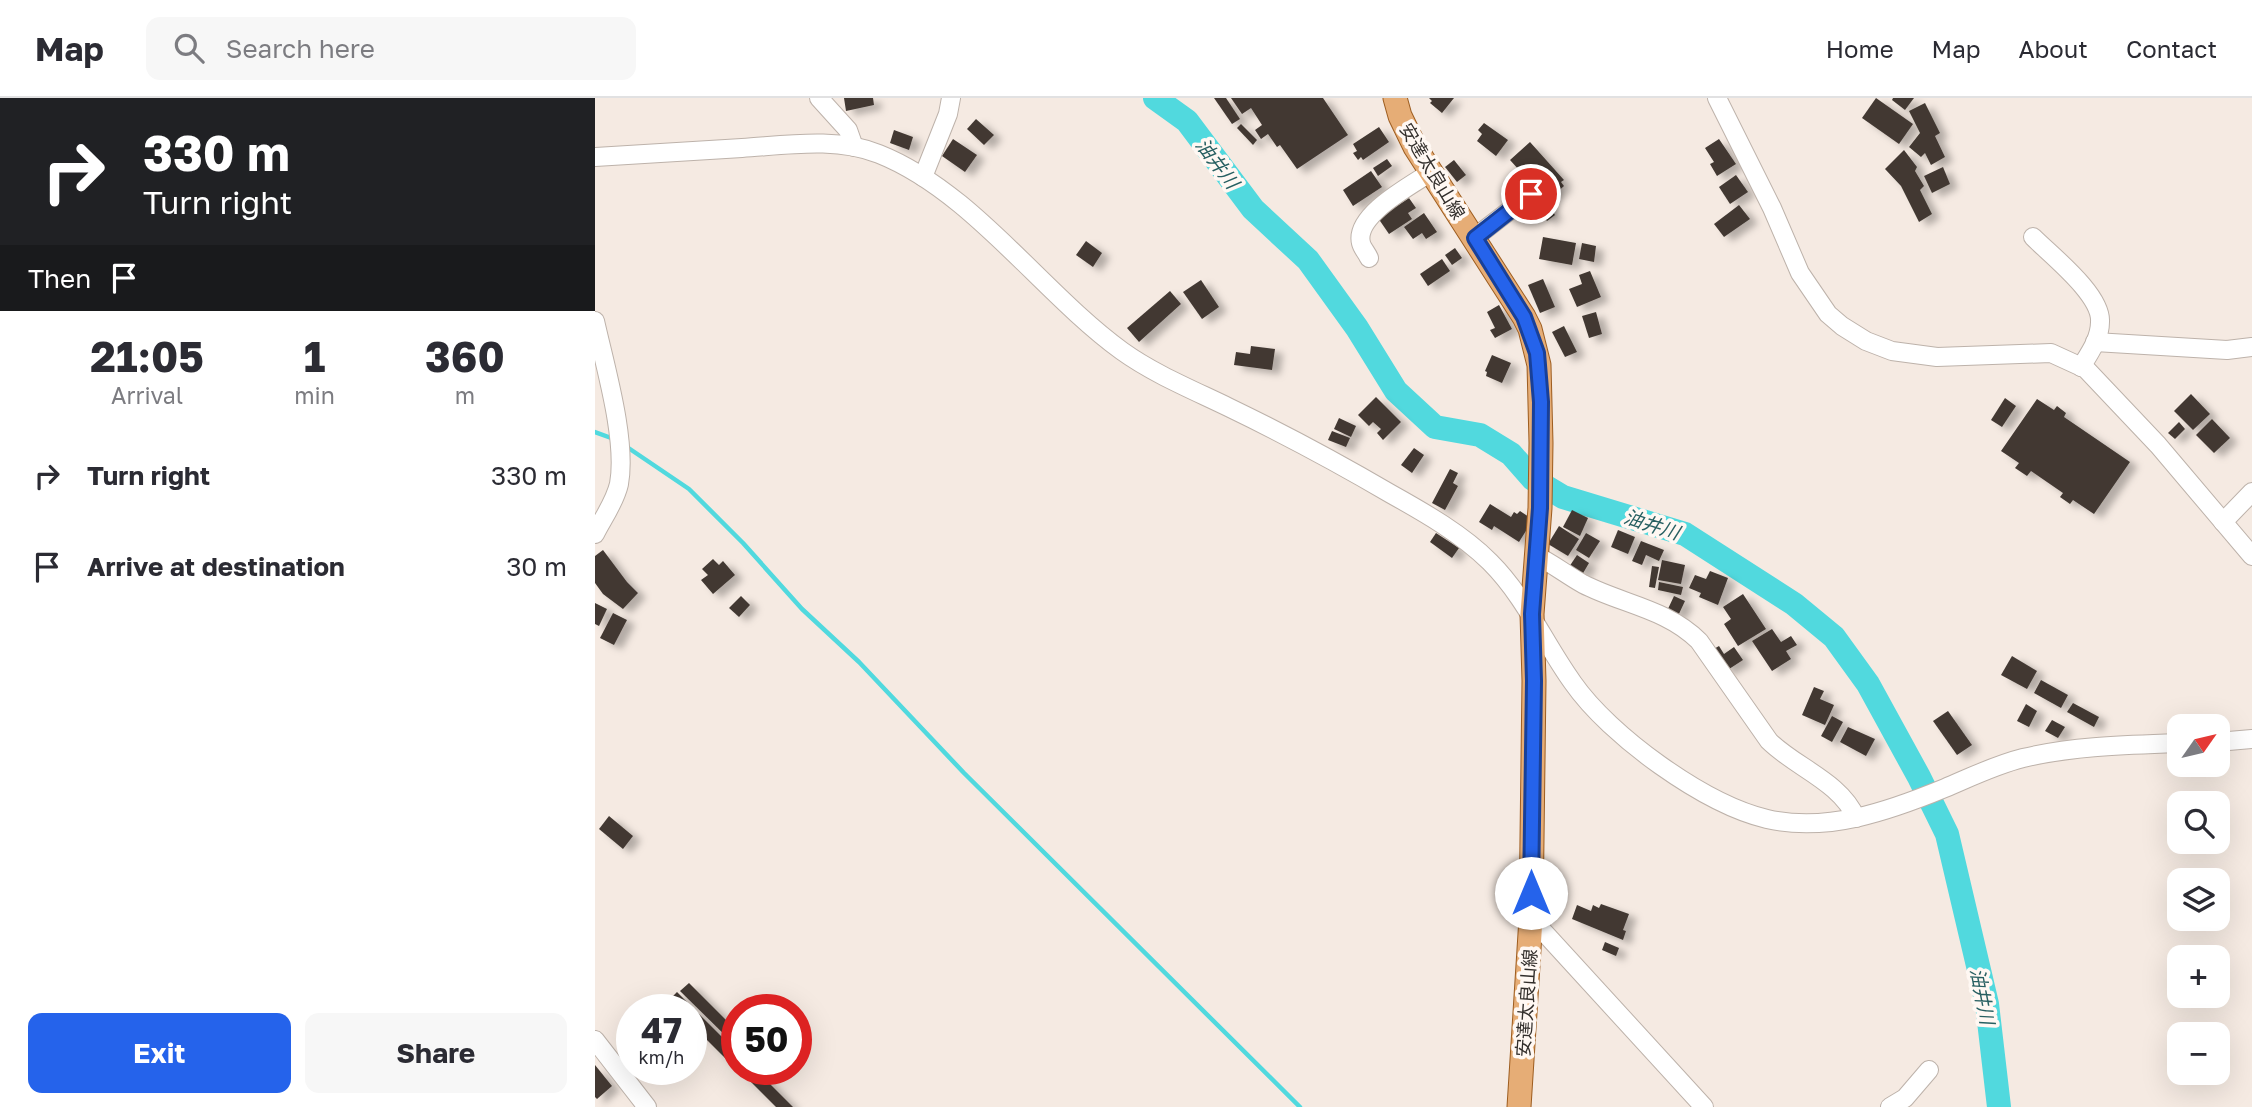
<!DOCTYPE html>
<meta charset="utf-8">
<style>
:root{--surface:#fff;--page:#f7f7f7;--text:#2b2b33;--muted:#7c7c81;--line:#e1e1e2;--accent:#2563eb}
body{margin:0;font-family:"Golos Text","Noto Sans JP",sans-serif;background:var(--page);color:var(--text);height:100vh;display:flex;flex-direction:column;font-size:26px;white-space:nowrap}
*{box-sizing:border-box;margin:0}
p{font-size:23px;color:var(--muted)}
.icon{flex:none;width:38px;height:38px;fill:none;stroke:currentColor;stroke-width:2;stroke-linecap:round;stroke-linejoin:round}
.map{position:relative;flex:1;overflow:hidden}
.side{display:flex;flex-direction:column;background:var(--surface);width:595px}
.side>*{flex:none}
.hud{background:#202124;color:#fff;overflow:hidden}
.needle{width:46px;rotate:56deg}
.fabs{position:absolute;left:1572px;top:616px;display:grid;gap:14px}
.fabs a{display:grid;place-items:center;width:63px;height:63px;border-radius:14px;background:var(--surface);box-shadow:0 7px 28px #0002;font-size:35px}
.speed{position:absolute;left:21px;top:896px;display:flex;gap:14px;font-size:35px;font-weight:700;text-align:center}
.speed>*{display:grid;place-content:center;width:91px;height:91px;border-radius:50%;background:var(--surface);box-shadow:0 7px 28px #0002;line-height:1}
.speed small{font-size:18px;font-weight:400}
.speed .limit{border:10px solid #d22;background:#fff;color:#111}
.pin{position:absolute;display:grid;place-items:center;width:60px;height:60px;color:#fff;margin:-30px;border:4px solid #fff;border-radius:50%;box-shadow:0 2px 7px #0007}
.me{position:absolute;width:77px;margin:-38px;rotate:0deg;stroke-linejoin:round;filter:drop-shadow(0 0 5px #0008)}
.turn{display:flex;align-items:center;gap:24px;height:147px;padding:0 28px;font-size:32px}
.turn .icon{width:91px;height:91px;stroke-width:2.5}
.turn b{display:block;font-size:49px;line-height:60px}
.then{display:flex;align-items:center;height:66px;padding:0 28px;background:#0003;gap:14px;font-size:26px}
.eta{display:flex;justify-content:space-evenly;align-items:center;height:119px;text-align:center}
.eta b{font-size:42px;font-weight:700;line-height:49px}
.primary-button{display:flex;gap:14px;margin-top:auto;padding:14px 28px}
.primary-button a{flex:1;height:80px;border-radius:14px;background:var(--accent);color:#fff;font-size:28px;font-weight:700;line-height:80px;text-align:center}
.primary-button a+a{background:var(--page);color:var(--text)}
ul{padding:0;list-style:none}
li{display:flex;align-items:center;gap:21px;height:91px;padding:0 28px}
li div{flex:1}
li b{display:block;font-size:26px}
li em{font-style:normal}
header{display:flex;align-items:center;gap:42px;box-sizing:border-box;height:98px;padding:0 35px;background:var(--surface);border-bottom:2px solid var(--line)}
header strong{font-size:33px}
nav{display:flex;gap:38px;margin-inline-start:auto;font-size:24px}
.search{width:490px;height:63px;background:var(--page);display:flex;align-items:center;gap:18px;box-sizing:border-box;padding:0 24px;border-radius:14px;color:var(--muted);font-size:26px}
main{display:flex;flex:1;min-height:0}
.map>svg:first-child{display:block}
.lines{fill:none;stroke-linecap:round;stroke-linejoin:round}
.stream{stroke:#51d9de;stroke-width:4.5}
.river{stroke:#51d9de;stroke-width:24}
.building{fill:#423933;filter:url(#shadow)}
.minor-casing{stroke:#bdb2aa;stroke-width:20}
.major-casing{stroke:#9d5d20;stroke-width:25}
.minor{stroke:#fff;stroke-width:18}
.major{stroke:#e6ad76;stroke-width:23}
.route-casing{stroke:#184099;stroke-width:18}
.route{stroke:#2563eb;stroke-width:12}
.labels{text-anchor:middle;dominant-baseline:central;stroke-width:7;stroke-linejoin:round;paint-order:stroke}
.street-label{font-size:18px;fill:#322e2b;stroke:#fff8f3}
.water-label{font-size:19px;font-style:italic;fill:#275f61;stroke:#fff8f3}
</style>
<header>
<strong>Map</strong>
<div class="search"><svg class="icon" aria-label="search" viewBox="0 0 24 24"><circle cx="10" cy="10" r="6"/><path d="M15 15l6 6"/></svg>Search here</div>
<nav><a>Home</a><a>Map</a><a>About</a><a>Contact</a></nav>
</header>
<main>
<section class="side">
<div class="hud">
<div class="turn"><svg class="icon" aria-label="right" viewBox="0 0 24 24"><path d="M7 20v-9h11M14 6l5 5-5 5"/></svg><div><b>330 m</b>Turn right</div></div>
<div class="then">Then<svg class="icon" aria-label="arrive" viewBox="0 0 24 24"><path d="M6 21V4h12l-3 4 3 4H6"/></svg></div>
</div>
<div class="eta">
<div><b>21:05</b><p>Arrival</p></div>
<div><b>1</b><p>min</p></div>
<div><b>360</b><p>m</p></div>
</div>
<ul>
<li><svg class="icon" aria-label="right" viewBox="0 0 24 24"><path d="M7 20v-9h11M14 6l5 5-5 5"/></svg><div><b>Turn right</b></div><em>330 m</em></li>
<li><svg class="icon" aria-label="arrive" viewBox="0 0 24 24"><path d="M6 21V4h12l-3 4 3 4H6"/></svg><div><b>Arrive at destination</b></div><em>30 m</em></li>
</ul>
<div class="primary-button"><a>Exit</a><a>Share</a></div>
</section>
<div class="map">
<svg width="1657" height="1009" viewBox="0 0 1657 1009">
<defs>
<filter id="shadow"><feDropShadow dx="8" dy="4.5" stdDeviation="3.5" flood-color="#0004"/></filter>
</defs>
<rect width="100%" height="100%" fill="#f5eae2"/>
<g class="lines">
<!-- stream -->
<g class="stream">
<path d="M 0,334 L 19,341"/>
<path d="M 29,347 L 94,391 L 148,445 L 207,511 L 264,564 L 369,675 L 705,1009"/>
</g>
<!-- river -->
<path class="river" d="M 560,0 L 592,23 L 658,111 L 713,162 L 762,230 L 801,293 L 840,329 L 885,337 L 916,356 L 938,381 L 968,399 L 1090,436 L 1199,506 L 1239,539 L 1273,586 L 1324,679 L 1352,736 L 1392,906 L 1404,1009"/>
</g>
<!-- building -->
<g class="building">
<path d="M 249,0 L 278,0 L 279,7 L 251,13 Z"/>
<path d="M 619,0 L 631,0 L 645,21 L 637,26 Z"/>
<path d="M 636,0 L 728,0 L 753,37 L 702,71 L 685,47 L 682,49 L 673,36 L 666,41 L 660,32 L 667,27 L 656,10 L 647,16 Z"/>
<path d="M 834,0 L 859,0 L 847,15 L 835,5 L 837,3 Z"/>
<path d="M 1281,0 L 1318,26 L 1304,46 L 1267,20 Z"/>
<path d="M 1298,0 L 1319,0 L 1310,12 L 1297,2 Z"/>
<path d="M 1330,5 L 1345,35 L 1340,38 L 1350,59 L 1336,67 L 1330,55 L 1326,59 L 1314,49 L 1325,35 L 1314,13 Z"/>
<path d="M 381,21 L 399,37 L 389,47 L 372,31 Z"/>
<path d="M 889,25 L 913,42 L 901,58 L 882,43 L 887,36 L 883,32 Z"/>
<path d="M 646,26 L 662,42 L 658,47 L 642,30 Z"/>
<path d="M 784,29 L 794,44 L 768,62 L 766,59 L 763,62 L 758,55 L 762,53 L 758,46 Z"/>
<path d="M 299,32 L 318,39 L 314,52 L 295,45 Z"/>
<path d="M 358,41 L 382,57 L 370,74 L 347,58 Z"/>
<path d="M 1124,41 L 1141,66 L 1122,78 L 1115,66 L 1119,64 L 1110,50 Z"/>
<path d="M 935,44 L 969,82 L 966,84 L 969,88 L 958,98 L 945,84 L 948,81 L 943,75 L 934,83 L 915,62 Z"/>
<path d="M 1309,52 L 1322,69 L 1320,73 L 1329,88 L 1325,92 L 1337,116 L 1324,124 L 1306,88 L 1290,71 Z"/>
<path d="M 792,61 L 797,68 L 783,78 L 778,70 Z"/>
<path d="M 859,62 L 871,77 L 862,84 L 850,69 Z"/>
<path d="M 1348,69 L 1355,86 L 1337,95 L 1329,78 Z"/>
<path d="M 776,73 L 787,89 L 758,108 L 748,92 Z"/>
<path d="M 1141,77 L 1153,94 L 1135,106 L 1124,89 Z"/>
<path d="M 814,100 L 821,110 L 813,115 L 817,121 L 794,136 L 783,120 Z"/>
<path d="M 947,100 L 960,117 L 952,123 L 939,106 Z"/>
<path d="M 1144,107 L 1155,121 L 1129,139 L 1119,126 Z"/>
<path d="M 829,115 L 842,134 L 831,141 L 827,135 L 818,141 L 809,129 Z"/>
<path d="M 948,139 L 981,145 L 977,167 L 944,161 Z"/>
<path d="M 491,143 L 507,155 L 498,169 L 481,157 Z"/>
<path d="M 987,145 L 1001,148 L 999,164 L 984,161 Z"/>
<path d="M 860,150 L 867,160 L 857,167 L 850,157 Z"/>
<path d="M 847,161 L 855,173 L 833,188 L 825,176 Z"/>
<path d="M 995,173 L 1006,199 L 982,209 L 974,191 L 987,186 L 984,177 Z"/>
<path d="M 948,181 L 960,209 L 945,215 L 933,187 Z"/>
<path d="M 606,182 L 624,209 L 607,221 L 588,194 Z"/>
<path d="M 575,193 L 586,206 L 544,244 L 532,230 Z"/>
<path d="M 904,207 L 917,231 L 900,240 L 895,232 L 900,230 L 892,214 Z"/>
<path d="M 1001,214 L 1007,236 L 994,240 L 987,218 Z"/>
<path d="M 969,228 L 982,254 L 970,259 L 957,234 Z"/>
<path d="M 656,248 L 680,251 L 677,272 L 639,267 L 641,254 L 655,256 Z"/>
<path d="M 897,257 L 916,265 L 907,285 L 891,278 L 892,274 L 890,273 Z"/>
<path d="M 1596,296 L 1615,316 L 1598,332 L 1579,313 Z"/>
<path d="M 781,299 L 806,324 L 788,342 L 782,335 L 786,331 L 778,324 L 774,328 L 763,317 Z"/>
<path d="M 1410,300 L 1421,308 L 1407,329 L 1396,322 Z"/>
<path d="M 1442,301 L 1459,312 L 1462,308 L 1471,315 L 1469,319 L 1535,364 L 1499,416 L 1478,402 L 1475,406 L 1465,399 L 1468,395 L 1436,373 L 1432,378 L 1420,370 L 1424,365 L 1406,353 Z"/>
<path d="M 744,320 L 761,328 L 756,339 L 739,331 Z"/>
<path d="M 1617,321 L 1635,340 L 1619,355 L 1601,337 Z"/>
<path d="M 1584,324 L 1590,331 L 1580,341 L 1573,335 Z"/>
<path d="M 737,333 L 755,340 L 751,349 L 733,342 Z"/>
<path d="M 819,350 L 829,357 L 817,375 L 806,367 Z"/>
<path d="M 855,371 L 863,375 L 858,385 L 863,388 L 850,412 L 837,405 Z"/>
<path d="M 895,406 L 916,419 L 919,414 L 922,416 L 925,413 L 934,419 L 932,422 L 936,425 L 924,444 L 899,428 L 897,432 L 884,424 Z"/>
<path d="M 977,412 L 993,420 L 985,438 L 968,429 Z"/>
<path d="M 964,428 L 984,441 L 973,458 L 953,446 Z"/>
<path d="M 1023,432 L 1040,439 L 1033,456 L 1016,449 Z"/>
<path d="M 841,435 L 864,450 L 857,460 L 835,444 Z"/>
<path d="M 991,435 L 1005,443 L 994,460 L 981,452 Z"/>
<path d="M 1046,443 L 1069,452 L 1064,463 L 1051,457 L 1047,467 L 1037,463 Z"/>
<path d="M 8,452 L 32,484 L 43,495 L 28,511 L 8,496 L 0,485 L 0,458 Z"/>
<path d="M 982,457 L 994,465 L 987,477 L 974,469 Z"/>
<path d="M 118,461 L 124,467 L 128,463 L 140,477 L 118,496 L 106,482 L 113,477 L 107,471 Z"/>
<path d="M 1067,462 L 1090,467 L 1086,486 L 1063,482 Z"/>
<path d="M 1057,468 L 1064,469 L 1060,490 L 1054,489 Z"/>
<path d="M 1115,473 L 1133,480 L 1123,507 L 1104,499 L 1106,495 L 1094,490 L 1100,477 L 1111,481 Z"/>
<path d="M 1064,484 L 1088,489 L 1086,497 L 1063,492 Z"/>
<path d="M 1148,496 L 1171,531 L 1143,548 L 1129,526 L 1136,521 L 1128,509 Z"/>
<path d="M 146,498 L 155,507 L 144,519 L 134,510 Z"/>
<path d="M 1079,498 L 1090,503 L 1083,518 L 1072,513 Z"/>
<path d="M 0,505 L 12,511 L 4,528 L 0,526 Z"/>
<path d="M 18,515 L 32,522 L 19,547 L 5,540 Z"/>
<path d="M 1177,531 L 1186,544 L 1196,538 L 1202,547 L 1191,553 L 1196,561 L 1177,573 L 1157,543 Z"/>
<path d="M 1124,548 L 1129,556 L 1139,549 L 1148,562 L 1131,573 L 1117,552 Z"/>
<path d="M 1417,558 L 1442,573 L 1432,591 L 1406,577 Z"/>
<path d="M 1446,582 L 1473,597 L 1466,610 L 1439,595 Z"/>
<path d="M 1219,589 L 1229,593 L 1225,601 L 1239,607 L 1230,627 L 1207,617 Z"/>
<path d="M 1478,605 L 1504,619 L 1499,629 L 1472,614 Z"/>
<path d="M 1431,606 L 1442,613 L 1434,629 L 1422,623 Z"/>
<path d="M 1353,613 L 1377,647 L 1362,657 L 1338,623 Z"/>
<path d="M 1237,618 L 1248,624 L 1237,644 L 1226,638 Z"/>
<path d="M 1457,622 L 1470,629 L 1463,640 L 1450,633 Z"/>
<path d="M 1253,629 L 1280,641 L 1271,658 L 1245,644 Z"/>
<path d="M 14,718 L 38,738 L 28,751 L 4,731 Z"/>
<path d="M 1006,806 L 1034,816 L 1028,832 L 1031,833 L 1028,842 L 977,821 L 982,807 L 996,813 L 998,807 L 1004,810 Z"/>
<path d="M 1010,844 L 1024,850 L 1021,858 L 1007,852 Z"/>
<path d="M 94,885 L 142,933 L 142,949 L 85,893 Z"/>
<path d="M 82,894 L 142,954 L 142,961 L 136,966 L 96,926 L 96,912 L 82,912 L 73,903 Z"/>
<path d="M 0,967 L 17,988 L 2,1001 L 0,999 Z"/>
<path d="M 151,971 L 160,971 L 198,1009 L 181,1009 L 147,975 Z"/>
</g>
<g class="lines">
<!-- minor casing -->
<g class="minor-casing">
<g id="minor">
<path d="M 224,0 L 253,32 L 259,49"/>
<path d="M 1122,0 L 1177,110 L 1205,175 L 1233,216 L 1247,228 L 1271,243 L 1297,253 L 1342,259 L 1456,255 L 1491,271 L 1563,347 L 1657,458"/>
<path d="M 0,59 C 49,56 98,53 147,50 C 193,47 241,39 284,56 C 377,93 447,195 527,253 C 559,276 598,292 633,309 C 689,336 743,365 796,396 C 830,415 867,436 895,464 C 931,500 949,545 978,585 C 1015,638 1109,706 1172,721 C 1232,735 1294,713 1350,690 C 1376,679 1400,667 1428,660 C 1479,648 1532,647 1584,645"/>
<path d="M 328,79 L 353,16 L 356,0"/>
<path d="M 1438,139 C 1457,158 1507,197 1505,224 C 1505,241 1494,256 1486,269"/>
<path d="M 879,140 L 936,96"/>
<path d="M 774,160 C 772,155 767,150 766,145 C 759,117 817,87 836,74"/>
<path d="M 0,223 C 10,268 32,342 24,386 C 20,404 8,420 0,436"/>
<path d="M 1500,244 L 1632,252 L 1657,249"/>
<path d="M 1628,424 L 1657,394"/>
<path d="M 942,458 C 958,466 972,477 988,486 C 1027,506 1072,511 1104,543 L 1174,643 C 1200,669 1246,684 1261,720"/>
<path d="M 1622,644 L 1657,641"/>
<path d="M 936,820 L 1109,1009"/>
<path d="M 0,942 L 52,1009"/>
<path d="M 1295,1009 L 1310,1000 L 1334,972"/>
</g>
</g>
<!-- major casing -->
<g class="major-casing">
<path id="major" d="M 800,0 L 805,18 L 820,49 L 929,219 L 935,231 L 944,267 L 946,345 L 945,410 L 937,516 L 939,583 L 936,820 L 924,1009"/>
</g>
<!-- minor -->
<use href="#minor" class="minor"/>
<!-- major -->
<use href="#major" class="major"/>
</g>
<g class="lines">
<!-- route casing -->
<g class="route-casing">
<path id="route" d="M 936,96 L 880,140 L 929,219 L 942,255 L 946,304 L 945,410 L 937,516 L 939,583 L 936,795"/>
</g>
<!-- route -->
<use href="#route" class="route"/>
</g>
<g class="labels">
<!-- street labels -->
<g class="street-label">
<text transform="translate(838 73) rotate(59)">安達太良山線</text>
<text transform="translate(931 905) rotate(-86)">安達太良山線</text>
</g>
<!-- water labels -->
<g class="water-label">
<text transform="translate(623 65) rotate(53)">油井川</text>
<text transform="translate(1057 426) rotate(18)">油井川</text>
<text transform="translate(1388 898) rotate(79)">油井川</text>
</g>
</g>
</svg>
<div class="fabs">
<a><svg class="needle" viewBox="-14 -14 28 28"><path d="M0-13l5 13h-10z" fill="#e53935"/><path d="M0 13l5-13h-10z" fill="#7c7c81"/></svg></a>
<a><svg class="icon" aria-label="search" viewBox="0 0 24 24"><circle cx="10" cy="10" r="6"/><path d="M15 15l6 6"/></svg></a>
<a><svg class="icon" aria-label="layers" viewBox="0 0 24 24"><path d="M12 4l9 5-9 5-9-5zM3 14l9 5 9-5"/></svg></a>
<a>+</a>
<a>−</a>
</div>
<div class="speed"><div>47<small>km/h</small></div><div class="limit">50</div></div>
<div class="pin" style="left:936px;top:96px;background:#d93025"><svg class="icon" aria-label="arrive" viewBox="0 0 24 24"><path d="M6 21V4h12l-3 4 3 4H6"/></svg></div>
<svg class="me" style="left:936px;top:795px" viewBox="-20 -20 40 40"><circle r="19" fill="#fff"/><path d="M0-13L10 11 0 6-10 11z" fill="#2563eb"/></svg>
</div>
</main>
